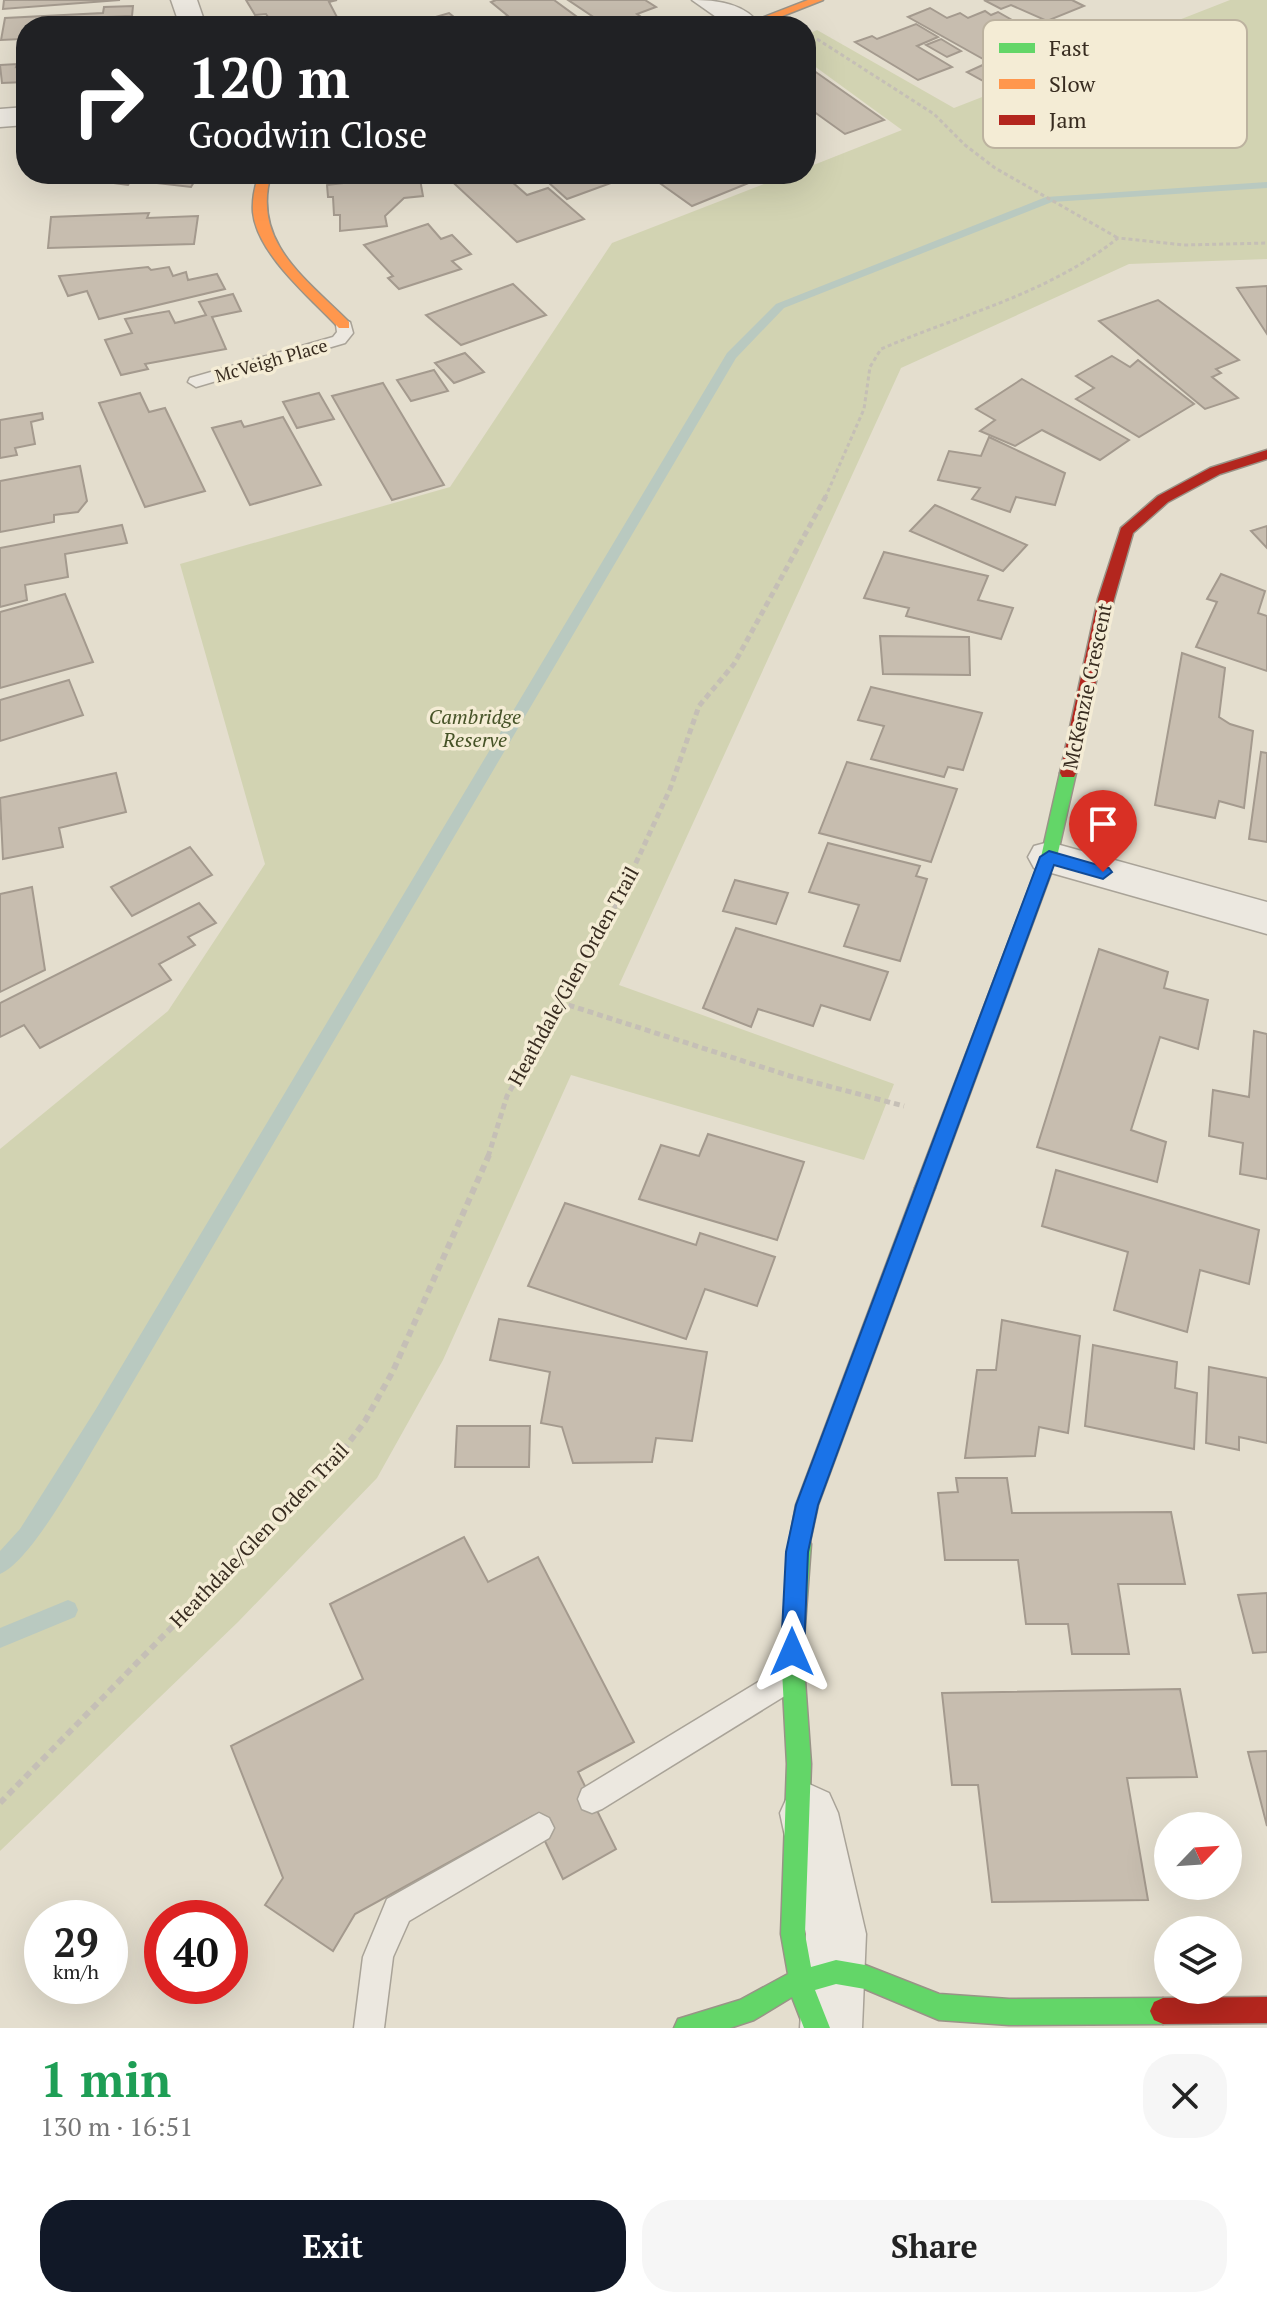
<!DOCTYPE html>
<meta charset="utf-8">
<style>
:root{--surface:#fff;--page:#f6f6f6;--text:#222;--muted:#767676;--accent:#111827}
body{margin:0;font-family:"PT Serif",serif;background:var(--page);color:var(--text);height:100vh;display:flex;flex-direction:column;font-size:30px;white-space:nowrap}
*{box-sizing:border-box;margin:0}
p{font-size:26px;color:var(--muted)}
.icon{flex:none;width:44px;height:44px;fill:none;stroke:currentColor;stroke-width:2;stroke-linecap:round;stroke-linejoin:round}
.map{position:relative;height:2028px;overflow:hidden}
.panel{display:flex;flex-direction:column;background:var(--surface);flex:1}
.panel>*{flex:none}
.hud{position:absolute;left:16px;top:16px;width:800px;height:168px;border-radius:32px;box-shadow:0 8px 32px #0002;background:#202124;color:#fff;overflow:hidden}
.needle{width:52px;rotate:65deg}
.controls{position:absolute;left:1154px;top:1812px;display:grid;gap:16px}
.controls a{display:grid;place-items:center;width:88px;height:88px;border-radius:50%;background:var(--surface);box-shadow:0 8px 32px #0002;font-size:40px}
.speed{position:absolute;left:24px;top:1900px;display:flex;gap:16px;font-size:40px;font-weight:700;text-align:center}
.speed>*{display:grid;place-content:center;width:104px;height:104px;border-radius:50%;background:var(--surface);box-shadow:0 8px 32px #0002;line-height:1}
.speed small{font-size:20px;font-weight:400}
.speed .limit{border:12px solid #d22;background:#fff;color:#111}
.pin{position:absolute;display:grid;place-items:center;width:68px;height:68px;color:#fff;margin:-82px -34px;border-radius:50% 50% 50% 0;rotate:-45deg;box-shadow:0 0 8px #0007}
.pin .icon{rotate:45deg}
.me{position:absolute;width:88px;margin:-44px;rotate:0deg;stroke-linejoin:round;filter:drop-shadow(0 0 6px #0008)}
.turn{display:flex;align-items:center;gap:28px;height:168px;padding:0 40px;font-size:36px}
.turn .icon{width:104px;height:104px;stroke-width:2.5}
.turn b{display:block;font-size:56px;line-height:68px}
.round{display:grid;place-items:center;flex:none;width:84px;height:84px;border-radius:32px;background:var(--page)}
.head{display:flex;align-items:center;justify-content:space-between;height:136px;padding:0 40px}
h1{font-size:48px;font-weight:600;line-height:60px;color:#1e9e55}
.action{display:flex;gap:16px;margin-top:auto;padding:16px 40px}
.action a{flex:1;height:92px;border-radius:32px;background:var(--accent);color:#fff;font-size:32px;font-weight:600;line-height:92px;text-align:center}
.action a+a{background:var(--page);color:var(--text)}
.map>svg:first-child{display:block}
.green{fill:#d2d3b2}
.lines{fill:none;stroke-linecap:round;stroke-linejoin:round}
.stream{fill:#b9c9c0;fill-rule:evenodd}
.building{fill:#c7bdaf;stroke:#a49a8e;stroke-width:2}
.lane-casing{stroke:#a9a398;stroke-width:3}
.street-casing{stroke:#a9a398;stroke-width:3}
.fast-casing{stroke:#999387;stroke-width:3}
.slow-casing{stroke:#999387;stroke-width:3}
.jam-casing{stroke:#999387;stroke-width:3}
.path-far2{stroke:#c5bfb6;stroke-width:3;stroke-dasharray:4 3;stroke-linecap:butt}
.path-far1{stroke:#c5bfb6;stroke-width:5;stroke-dasharray:6 4;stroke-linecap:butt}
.path{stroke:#c5bfb6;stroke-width:6;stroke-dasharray:7 5;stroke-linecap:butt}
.lane{fill:#ece8e0;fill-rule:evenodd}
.street{fill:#ece8e0;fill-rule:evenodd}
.fast{fill:#63d668;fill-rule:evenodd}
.slow{fill:#ff974d;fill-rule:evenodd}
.jam{fill:#b3261e;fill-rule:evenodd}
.route{fill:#1a73e8;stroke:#114b97;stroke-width:2}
.labels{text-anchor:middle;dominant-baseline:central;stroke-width:7;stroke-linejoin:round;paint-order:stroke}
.far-street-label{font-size:18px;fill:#382c20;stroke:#f4ecd5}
.street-label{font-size:20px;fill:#382c20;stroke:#f4ecd5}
.park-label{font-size:20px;font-style:italic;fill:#465327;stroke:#f4ecd5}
.key{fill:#f4ecd5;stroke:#bcb29f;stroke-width:2}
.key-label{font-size:22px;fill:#382c20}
</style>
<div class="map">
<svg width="1267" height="2028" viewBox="0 0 1267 2028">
<rect width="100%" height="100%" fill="#e4dece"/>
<!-- green -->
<path class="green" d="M 1230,0 L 1267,0 L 1267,259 L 1129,264 L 901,368 L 619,985 L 894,1084 L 864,1160 L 571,1075 L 443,1360 L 377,1478 L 238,1622 L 0,1851 L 0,1149 L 168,1011 L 265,864 L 180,564 L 450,487 L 612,243 L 790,174 L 806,174 L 806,168 L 902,130 L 806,60 L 811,58 L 806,54 L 806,35 L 817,30 L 954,108 Z"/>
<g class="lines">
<!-- stream -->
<g class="stream">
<path d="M 1267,182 L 1267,188 L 1052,202 L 784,308 L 736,358 L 110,1421 C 89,1454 33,1561 0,1574 L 0,1551 L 20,1529 L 96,1409 L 727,353 L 776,304 L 1046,197 Z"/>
<path d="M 68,1600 L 75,1603 L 78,1610 L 75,1617 L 0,1648 L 0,1628 Z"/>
</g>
</g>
<!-- building -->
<g class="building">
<path d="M 4,0 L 120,0 L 3,9 Z"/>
<path d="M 246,0 L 337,0 L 329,2 L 339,21 L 326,26 L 274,26 L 266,14 L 255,15 Z"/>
<path d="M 496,0 L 554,0 L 584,22 L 572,26 L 506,26 L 497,19 L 508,16 L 491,2 Z"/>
<path d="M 568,0 L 645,0 L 656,7 L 637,14 L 644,19 L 623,26 L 607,26 Z"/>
<path d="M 984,0 L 1072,0 L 1084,6 L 1047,21 L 1011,5 L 1001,9 Z"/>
<path d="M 133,6 L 132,16 L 107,17 L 106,26 L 26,26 L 26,52 L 20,52 L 21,39 L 1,40 L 5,18 L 103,13 L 104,7 Z"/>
<path d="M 930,8 L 947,18 L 960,13 L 968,18 L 985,11 L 991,15 L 998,12 L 1021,25 L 1014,28 L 1057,53 L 1008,73 L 908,17 Z"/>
<path d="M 449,13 L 465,26 L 418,26 L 415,23 Z"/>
<path d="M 916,24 L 938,37 L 917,46 L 952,67 L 918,80 L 855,42 L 872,36 L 877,39 Z"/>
<path d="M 941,39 L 961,51 L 947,57 L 926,45 Z"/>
<path d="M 17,64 L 16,67 L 26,66 L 26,82 L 2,83 L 0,65 Z"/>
<path d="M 985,64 L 1011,80 L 994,87 L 967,72 Z"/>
<path d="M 810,68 L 884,120 L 845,134 L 806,106 L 806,69 Z"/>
<path d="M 46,174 L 199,174 L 191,187 L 131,180 L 128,185 Z"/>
<path d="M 345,174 L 412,174 L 420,179 L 423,196 L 404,198 L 385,216 L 387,226 L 340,231 L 340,215 L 334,215 L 333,197 L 328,197 L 327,185 L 343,183 Z"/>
<path d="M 444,174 L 503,174 L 527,195 L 548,188 L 584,219 L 517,242 Z"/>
<path d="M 539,174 L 615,174 L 622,179 L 567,199 Z"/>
<path d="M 685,174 L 748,174 L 756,180 L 692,206 L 661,184 Z"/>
<path d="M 149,213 L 147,218 L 198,216 L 194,244 L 48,248 L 51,217 Z"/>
<path d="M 428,224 L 441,239 L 452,235 L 471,254 L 452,261 L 461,269 L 399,289 L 388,278 L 393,276 L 364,245 Z"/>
<path d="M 148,267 L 151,270 L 169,267 L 173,276 L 186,272 L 188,280 L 217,274 L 225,289 L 99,319 L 87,291 L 68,296 L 59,276 Z"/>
<path d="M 513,284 L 546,315 L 461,345 L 426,315 Z"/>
<path d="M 1267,286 L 1267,334 L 1237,288 Z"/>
<path d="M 233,294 L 241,311 L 212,317 L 226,349 L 145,364 L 148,369 L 121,375 L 105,340 L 132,333 L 125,319 L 169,311 L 175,323 L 206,315 L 199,302 Z"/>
<path d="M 1158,300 L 1239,360 L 1216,369 L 1221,373 L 1212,377 L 1238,398 L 1205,409 L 1099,321 Z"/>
<path d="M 465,353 L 484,372 L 454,383 L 435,363 Z"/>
<path d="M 1112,356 L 1130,367 L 1138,360 L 1194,404 L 1139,437 L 1076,399 L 1094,388 L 1076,376 Z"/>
<path d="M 434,370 L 448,391 L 411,401 L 397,380 Z"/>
<path d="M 1022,379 L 1129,440 L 1100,460 L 1042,430 L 1015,446 L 980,431 L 995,420 L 976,409 Z"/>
<path d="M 383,383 L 444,485 L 392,500 L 332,396 Z"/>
<path d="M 140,393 L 149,412 L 165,408 L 205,491 L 145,507 L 99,403 Z"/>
<path d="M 319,393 L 334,419 L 297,428 L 283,402 Z"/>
<path d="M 42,413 L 43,419 L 31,422 L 35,444 L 15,448 L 17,455 L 0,458 L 0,420 Z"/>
<path d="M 283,417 L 321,485 L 250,505 L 212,428 L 241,421 L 244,427 Z"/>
<path d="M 989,437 L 1065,473 L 1055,505 L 1016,497 L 1010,512 L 972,499 L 980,488 L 938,480 L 949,451 L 981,456 Z"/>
<path d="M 80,466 L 87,501 L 78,512 L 54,515 L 54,522 L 0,532 L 0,481 Z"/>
<path d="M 935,505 L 1027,545 L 1003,571 L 910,531 Z"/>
<path d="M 122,525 L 127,543 L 65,554 L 68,577 L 25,585 L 27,600 L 0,607 L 0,548 Z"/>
<path d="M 1267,526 L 1267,548 L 1251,531 Z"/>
<path d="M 884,552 L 988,576 L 978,600 L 1013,608 L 1001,639 L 906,616 L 909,608 L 864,598 Z"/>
<path d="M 1221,574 L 1265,591 L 1258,613 L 1267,616 L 1267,671 L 1196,647 L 1217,602 L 1207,599 Z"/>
<path d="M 65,594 L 93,662 L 0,688 L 0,612 Z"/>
<path d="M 880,636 L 969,637 L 970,675 L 883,674 Z"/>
<path d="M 1182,653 L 1225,668 L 1219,717 L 1230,724 L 1253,731 L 1244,808 L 1219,801 L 1215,818 L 1155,805 Z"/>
<path d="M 69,680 L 83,715 L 0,741 L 0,700 Z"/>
<path d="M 871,687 L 982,713 L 963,770 L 948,767 L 944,777 L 871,759 L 884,726 L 858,720 Z"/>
<path d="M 1261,752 L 1267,753 L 1267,842 L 1249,839 Z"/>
<path d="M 847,762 L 957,789 L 931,862 L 819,833 Z"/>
<path d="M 116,773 L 126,812 L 59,828 L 63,847 L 3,859 L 0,798 Z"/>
<path d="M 828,843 L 920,866 L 916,876 L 927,879 L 900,961 L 844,946 L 859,905 L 809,892 Z"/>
<path d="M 190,847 L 212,875 L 132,916 L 111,887 Z"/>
<path d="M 735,880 L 788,893 L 776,924 L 723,911 Z"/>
<path d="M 32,887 L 45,970 L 0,992 L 0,894 Z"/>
<path d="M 199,903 L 216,923 L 188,937 L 195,945 L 159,964 L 171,980 L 40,1048 L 24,1025 L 0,1037 L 0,1003 Z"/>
<path d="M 736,928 L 888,972 L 870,1020 L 821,1005 L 813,1026 L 758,1009 L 751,1027 L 703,1008 Z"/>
<path d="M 1099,949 L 1168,972 L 1164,988 L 1208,1000 L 1198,1049 L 1160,1037 L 1131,1130 L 1166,1142 L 1157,1182 L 1037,1147 Z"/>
<path d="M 1254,1031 L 1267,1034 L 1267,1179 L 1240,1174 L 1243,1143 L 1209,1136 L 1213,1090 L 1249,1097 Z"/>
<path d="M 708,1134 L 804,1162 L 777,1240 L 639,1199 L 661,1145 L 699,1156 Z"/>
<path d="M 1056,1170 L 1259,1230 L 1249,1284 L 1200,1270 L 1187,1332 L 1114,1310 L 1128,1252 L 1042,1226 Z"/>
<path d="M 565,1203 L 696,1245 L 700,1233 L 775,1257 L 757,1306 L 705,1289 L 686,1339 L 528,1286 Z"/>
<path d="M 499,1319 L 707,1352 L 692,1441 L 656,1438 L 652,1462 L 573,1463 L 562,1427 L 541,1423 L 550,1372 L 490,1360 Z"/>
<path d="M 1002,1320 L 1080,1336 L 1068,1433 L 1039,1427 L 1035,1456 L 965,1458 L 977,1370 L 996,1370 Z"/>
<path d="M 1093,1345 L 1177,1362 L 1175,1388 L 1197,1393 L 1194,1449 L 1085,1426 Z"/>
<path d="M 1209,1367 L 1267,1378 L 1267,1443 L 1239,1437 L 1239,1450 L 1206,1443 Z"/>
<path d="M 457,1426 L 530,1426 L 529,1467 L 455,1467 Z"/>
<path d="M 956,1478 L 1007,1478 L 1012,1513 L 1171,1512 L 1185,1584 L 1118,1584 L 1129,1654 L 1072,1654 L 1068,1624 L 1026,1624 L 1018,1560 L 945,1560 L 938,1493 L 958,1492 Z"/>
<path d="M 464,1537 L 488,1582 L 538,1557 L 634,1742 L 578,1772 L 616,1849 L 563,1879 L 533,1816 L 355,1914 L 333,1951 L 265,1905 L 283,1878 L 231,1746 L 363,1679 L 330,1604 Z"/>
<path d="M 1267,1593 L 1267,1652 L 1253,1653 L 1238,1595 Z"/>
<path d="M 1180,1689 L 1197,1777 L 1127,1778 L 1148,1900 L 992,1902 L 978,1785 L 952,1785 L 942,1693 Z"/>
<path d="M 1267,1751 L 1267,1826 L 1248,1752 Z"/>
</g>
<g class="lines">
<!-- lane casing -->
<g class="lane-casing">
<g id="lane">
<path d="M 344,320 L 350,322 L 353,333 L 345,343 L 196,387 L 188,382 L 190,378 L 333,337 L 337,332 L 336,325 Z"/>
<path d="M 791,1662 L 801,1666 L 805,1676 L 801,1686 L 602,1809 L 592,1813 L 582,1809 L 578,1799 L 582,1789 Z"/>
<path d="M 539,1813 L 549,1818 L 554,1828 L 549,1838 L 409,1921 L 393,1957 L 384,2028 L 354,2028 L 363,1957 L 387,1899 Z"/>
</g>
</g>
<!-- street casing -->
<g class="street-casing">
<g id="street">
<path d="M 171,0 L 197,0 L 206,26 L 180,26 Z"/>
<path d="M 692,0 C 717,0 745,3 761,26 L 729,26 Z"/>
<path d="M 26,107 L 26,125 L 0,127 L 0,109 Z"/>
<path d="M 1049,842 L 1267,902 L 1267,934 L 1034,868 L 1028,857 L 1034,846 Z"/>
<path d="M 809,1784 L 829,1793 L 838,1813 L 866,1934 L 862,2028 L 800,2028 L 806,1934 L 780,1813 L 789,1793 Z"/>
</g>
</g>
<!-- fast casing -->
<g class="fast-casing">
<g id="fast">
<path d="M 1068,767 L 1076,773 L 1057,857 L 935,1188 L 932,1194 L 925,1196 L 918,1194 L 915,1188 L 1041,857 L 1060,773 Z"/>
<path d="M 800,1534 L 808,1537 L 811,1544 L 803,1652 L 811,1764 L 805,1934 L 811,1967 L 836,1960 L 865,1965 L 939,1994 L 1009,1999 L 1163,1998 L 1172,2002 L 1176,2011 L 1172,2020 L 1163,2024 L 1009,2025 L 939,2020 L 865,1989 L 836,1984 L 815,1990 L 830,2028 L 804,2028 L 792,1997 L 754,2020 L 730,2028 L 674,2028 L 678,2019 L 740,2000 L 788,1974 L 781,1934 L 787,1764 L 781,1652 L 789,1544 L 792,1537 Z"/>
</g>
</g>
<!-- slow casing -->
<g class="slow-casing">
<g id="slow">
<path d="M 808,0 L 823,0 L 757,26 L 741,26 Z"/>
<path d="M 259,174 L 271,174 C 251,242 306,279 349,322 L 349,328 L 339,328 C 311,298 257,254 253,212 C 252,199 255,186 259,174 Z"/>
<path d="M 925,1180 L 932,1182 L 935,1188 L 818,1505 L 808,1551 L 800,1554 L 792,1551 L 789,1544 L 796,1505 L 915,1188 L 918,1182 Z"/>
</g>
</g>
<!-- jam casing -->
<g class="jam-casing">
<g id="jam">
<path d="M 1267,450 L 1267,459 L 1220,474 L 1168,502 L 1133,533 L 1114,599 L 1076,773 L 1074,777 L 1062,777 L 1060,773 L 1098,599 L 1121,528 L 1158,496 L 1210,468 Z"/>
<path d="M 1267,1997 L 1267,2023 L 1163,2024 L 1154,2020 L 1150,2011 L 1154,2002 L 1163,1998 Z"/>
</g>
</g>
<!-- path-far2 -->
<g class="path-far2">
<path d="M 817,39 L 934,114 L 965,145 L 995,168 L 1118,238"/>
<path d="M 825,498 L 864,409 L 870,367 L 881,349 C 962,314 1048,294 1118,238 L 1184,245 L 1267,243"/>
</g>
<!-- path-far1 -->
<g class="path-far1">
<path d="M 559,1002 L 790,1076 L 904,1106"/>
<path d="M 488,1157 L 507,1096 L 614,909 L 641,852 L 670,789 L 699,706 L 734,664 L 826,496"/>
</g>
<!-- path -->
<path class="path" d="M 0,1803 L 339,1456 L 365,1421 L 393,1371 L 489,1155"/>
<!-- lane -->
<use href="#lane" class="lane"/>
<!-- street -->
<use href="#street" class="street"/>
<!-- fast -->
<use href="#fast" class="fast"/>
<!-- slow -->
<use href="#slow" class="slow"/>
<!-- jam -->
<use href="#jam" class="jam"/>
</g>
<!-- route -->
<path class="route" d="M 1049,851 L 1109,868 L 1112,872 L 1103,879 L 1054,865 L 818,1505 L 808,1552 L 804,1652 L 800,1660 L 792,1663 L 784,1660 L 781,1652 L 786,1552 L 796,1505 L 1040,857 Z"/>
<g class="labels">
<!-- far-street labels -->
<g class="far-street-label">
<text transform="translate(271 360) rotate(-16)">McVeigh Place</text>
</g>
<!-- street labels -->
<g class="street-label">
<text transform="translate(1087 686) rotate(-78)">McKenzie Crescent</text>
<text transform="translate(573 976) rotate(-61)">Heathdale/Glen Orden Trail</text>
<text transform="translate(259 1535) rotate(-46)">Heathdale/Glen Orden Trail</text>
</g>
<!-- park labels -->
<g class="park-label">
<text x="475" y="716">Cambridge<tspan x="475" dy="23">Reserve</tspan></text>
</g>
</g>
<!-- legend -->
<rect x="983" y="20" width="264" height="128" rx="12" class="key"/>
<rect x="999" y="43" width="36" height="10" fill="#63d668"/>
<rect x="999" y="79" width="36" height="10" fill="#ff974d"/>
<rect x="999" y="115" width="36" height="10" fill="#b3261e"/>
<g class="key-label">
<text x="1049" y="56">Fast</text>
<text x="1049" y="92">Slow</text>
<text x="1049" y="128">Jam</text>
</g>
</svg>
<div class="controls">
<a><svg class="needle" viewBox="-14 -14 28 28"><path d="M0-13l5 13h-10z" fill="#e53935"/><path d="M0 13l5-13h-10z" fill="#767676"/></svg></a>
<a><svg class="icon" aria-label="layers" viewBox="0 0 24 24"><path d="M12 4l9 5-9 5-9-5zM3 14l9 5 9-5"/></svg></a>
</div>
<div class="speed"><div>29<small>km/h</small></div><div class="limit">40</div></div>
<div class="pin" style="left:1103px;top:872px;background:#d93025"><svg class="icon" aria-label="arrive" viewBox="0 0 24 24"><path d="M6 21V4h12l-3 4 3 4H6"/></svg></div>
<svg class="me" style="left:792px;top:1652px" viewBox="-20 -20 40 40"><path d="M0-17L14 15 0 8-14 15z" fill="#1a73e8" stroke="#fff" stroke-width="4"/></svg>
<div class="hud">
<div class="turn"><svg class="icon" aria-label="right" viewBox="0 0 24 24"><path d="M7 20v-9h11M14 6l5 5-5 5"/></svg><div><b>120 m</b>Goodwin Close</div></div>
</div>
</div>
<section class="panel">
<div class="head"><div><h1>1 min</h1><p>130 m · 16:51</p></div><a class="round"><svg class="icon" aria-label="close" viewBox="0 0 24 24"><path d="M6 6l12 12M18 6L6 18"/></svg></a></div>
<div class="action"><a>Exit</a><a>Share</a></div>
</section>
